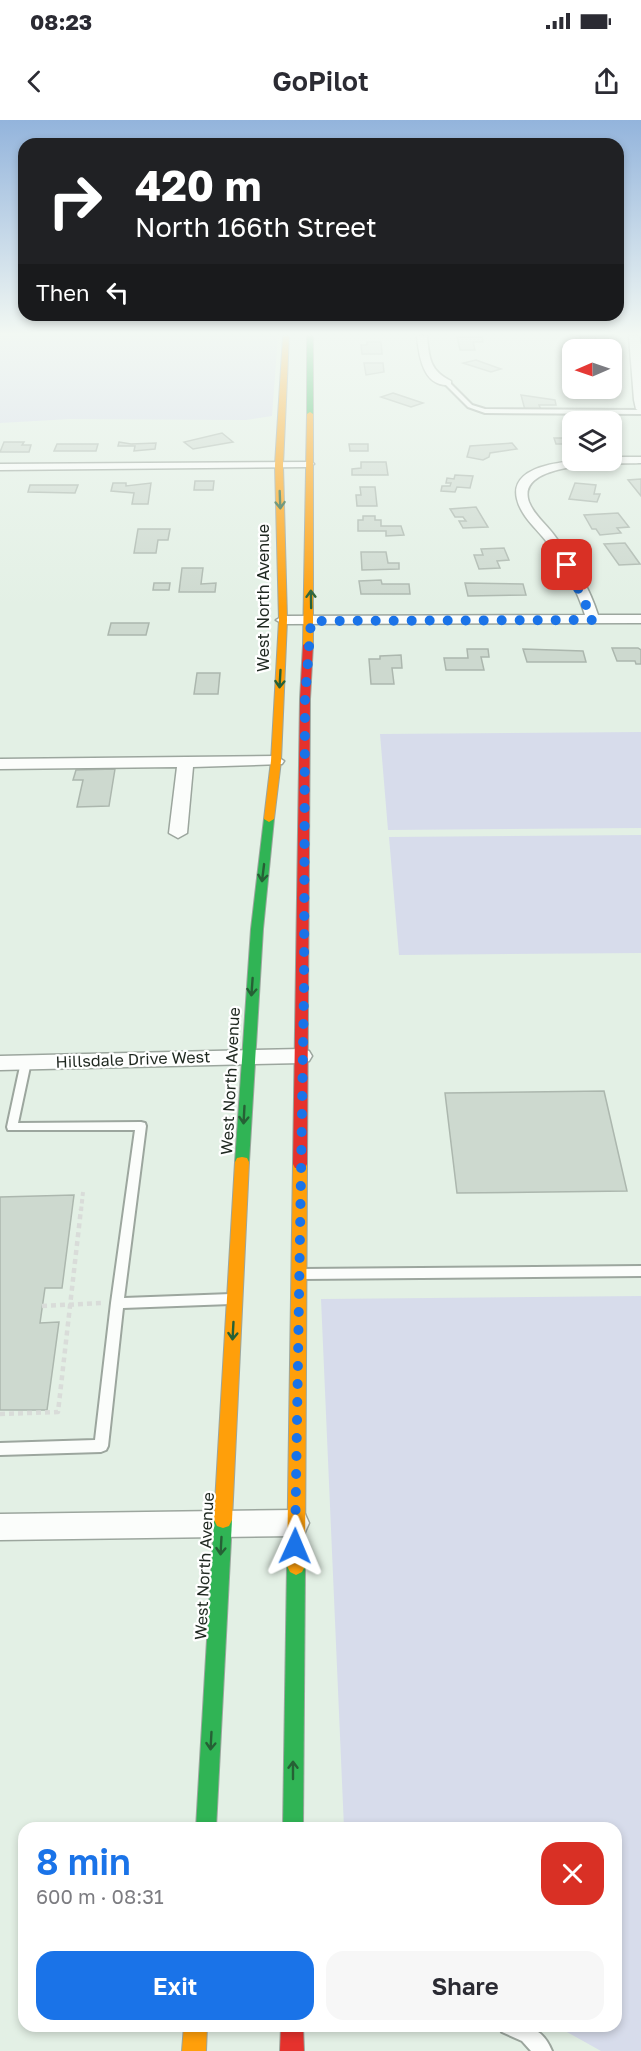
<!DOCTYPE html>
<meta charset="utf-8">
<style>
:root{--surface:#fff;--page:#f7f7f7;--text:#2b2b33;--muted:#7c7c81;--accent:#1a73e8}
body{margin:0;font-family:"Golos Text",sans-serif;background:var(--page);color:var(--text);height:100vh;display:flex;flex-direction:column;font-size:22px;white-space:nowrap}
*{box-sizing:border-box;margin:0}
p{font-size:20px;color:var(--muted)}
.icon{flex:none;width:33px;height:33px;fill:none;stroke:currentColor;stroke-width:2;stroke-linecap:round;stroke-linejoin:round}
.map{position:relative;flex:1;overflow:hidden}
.panel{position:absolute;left:18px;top:1702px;width:604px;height:210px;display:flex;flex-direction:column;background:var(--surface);border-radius:18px;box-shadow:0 3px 9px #0003}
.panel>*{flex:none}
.top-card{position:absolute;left:18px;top:18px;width:606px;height:183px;border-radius:18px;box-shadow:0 3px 9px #0003;background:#202124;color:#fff;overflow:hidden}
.needle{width:39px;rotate:268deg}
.controls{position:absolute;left:562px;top:219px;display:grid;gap:12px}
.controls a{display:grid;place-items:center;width:60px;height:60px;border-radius:12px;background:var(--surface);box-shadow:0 3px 9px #0003;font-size:30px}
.pin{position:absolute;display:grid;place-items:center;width:51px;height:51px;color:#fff;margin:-26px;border-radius:12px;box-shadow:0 3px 9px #0006}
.me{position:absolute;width:66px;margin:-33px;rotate:1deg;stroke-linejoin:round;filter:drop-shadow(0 0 4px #0008)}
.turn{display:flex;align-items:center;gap:21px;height:126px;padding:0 18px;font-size:27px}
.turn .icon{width:78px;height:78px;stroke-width:2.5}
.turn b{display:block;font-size:42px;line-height:51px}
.then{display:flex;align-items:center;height:57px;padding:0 18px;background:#0003;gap:12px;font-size:22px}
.round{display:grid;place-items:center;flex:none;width:63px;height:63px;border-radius:18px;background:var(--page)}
.head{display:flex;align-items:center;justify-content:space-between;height:102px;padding:0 18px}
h1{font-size:36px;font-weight:600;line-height:45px;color:var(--accent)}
.button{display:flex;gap:12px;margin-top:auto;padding:12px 18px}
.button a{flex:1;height:69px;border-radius:18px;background:var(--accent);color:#fff;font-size:24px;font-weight:600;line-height:69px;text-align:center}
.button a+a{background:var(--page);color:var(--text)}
.status{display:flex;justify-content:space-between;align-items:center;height:42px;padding:0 30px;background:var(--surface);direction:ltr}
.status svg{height:16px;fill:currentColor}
header{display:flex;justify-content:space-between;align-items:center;height:78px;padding:0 18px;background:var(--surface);font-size:27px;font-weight:600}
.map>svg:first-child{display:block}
.green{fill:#d7dceb}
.building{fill:#cdd9cf;stroke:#acb7ae;stroke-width:1.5}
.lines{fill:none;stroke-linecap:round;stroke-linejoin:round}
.lane-casing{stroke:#9ca69e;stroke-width:4}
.street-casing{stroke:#9ca69e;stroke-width:3}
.fast-casing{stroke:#9ca69e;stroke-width:2}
.slow-casing{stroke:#9ca69e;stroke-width:2}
.jam-casing{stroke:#9ca69e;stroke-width:2}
.path-far1{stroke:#d9dcd9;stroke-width:4;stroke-dasharray:4.5 3;stroke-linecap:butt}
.path{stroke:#d9dcd9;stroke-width:4.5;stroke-dasharray:5 4;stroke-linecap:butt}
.lane{fill:#fbfdfb;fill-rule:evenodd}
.street{fill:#fbfdfb;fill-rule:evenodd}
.fast{fill:#30b455;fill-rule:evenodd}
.slow{fill:#ff9f0a;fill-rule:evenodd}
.jam{fill:#e5322d;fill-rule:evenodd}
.oneway{stroke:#266035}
.route{stroke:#1a73e8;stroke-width:10;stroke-dasharray:0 18}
.labels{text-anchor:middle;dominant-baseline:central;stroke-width:4.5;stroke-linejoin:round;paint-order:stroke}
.street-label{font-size:16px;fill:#1f2820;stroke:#fff}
</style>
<div class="status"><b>08:23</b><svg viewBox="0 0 49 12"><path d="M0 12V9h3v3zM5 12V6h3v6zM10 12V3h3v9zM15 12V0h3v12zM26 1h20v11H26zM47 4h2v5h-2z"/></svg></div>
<header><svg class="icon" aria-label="back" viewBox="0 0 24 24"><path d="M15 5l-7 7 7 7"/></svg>GoPilot<svg class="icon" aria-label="share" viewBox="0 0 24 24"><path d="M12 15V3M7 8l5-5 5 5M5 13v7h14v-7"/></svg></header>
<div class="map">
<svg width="641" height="1931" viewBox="0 0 641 1931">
<rect width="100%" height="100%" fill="#e3f0e5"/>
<!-- green -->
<g class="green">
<path d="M 0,216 L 278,216 L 272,296 L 246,300 L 70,299 L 0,303 Z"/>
<path d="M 641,612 L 641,708 L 388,710 L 380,614 Z"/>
<path d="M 641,715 L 641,833 L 399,835 L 389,717 Z"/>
<path d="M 641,1176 L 641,1931 L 601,1931 L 558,1907 L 616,1906 L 616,1708 L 344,1708 L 321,1179 Z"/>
</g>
<!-- building -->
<g class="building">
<path d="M 580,216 L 595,216 L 598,228 L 583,228 Z"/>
<path d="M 457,217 L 482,217 L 483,222 L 473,222 L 475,230 L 460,230 Z"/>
<path d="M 367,222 L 381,222 L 382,234 L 362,234 L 361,225 L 367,225 Z"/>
<path d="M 476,240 L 501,249 L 491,252 L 463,243 Z"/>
<path d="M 364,243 L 383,243 L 384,252 L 366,255 Z"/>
<path d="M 393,273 L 423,283 L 411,287 L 381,277 Z"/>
<path d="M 521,275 L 555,280 L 556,285 L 539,285 L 541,290 L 525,290 Z"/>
<path d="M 568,298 L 598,298 L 600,302 L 573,302 L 573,310 Z"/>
<path d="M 222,313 L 233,322 L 193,329 L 184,322 Z"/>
<path d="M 554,318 L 573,318 L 573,324 L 556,324 Z"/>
<path d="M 4,322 L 24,322 L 22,325 L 31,325 L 29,332 L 0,332 Z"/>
<path d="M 119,322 L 131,324 L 156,323 L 155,329 L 134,331 L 135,326 L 118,326 Z"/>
<path d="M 512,323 L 517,329 L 490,333 L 489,337 L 483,340 L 467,337 L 470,326 Z"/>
<path d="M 57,324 L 98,324 L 96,331 L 54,331 Z"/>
<path d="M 349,324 L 368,324 L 368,331 L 350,331 Z"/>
<path d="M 361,342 L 386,342 L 388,355 L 352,355 L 352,349 L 361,348 Z"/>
<path d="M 455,355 L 473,356 L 470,368 L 457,367 L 455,372 L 441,371 L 442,366 L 450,366 L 451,363 L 446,363 L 447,358 L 454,359 Z"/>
<path d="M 641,359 L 641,376 L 628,360 Z"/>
<path d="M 195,361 L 214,361 L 213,370 L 194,370 Z"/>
<path d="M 113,363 L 126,363 L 126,366 L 151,363 L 148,384 L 132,384 L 134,373 L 111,371 Z"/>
<path d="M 575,363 L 596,365 L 594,374 L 600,374 L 597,382 L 569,379 Z"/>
<path d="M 30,365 L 78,365 L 75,373 L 28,372 Z"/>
<path d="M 360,367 L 375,367 L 377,386 L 357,386 L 356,375 L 361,375 Z"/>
<path d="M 476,387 L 488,407 L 463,408 L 459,401 L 466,401 L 463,397 L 455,397 L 450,389 Z"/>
<path d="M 618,393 L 629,407 L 617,408 L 621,413 L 600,415 L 596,409 L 592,409 L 584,395 Z"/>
<path d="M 363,396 L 375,396 L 375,400 L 381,400 L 381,406 L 401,406 L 404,415 L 386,416 L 386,411 L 358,411 L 358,400 L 363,400 Z"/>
<path d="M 138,409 L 170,409 L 168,420 L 158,420 L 156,433 L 134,433 Z"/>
<path d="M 625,423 L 640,444 L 619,445 L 604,424 Z"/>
<path d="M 504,428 L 509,440 L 497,441 L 500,448 L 479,449 L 474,435 L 483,435 L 481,429 Z"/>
<path d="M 361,432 L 386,432 L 388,443 L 399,443 L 399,449 L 362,450 Z"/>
<path d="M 182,448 L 203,448 L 201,464 L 216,463 L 215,472 L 179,472 Z"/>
<path d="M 381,460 L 382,464 L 409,464 L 410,474 L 361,474 L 359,461 Z"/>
<path d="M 154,463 L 170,463 L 169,470 L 153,470 Z"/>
<path d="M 465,463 L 523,464 L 526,475 L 468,476 Z"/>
<path d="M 111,503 L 149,503 L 146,515 L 108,515 Z"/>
<path d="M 612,528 L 638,528 L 641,530 L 641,544 L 636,544 L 635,541 L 617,541 Z"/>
<path d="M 467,529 L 488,529 L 489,537 L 481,537 L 484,550 L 446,550 L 444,538 L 468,538 Z"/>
<path d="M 523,529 L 583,531 L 586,542 L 527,542 Z"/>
<path d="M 401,535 L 402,548 L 392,548 L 394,564 L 371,564 L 369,539 L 380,539 L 380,536 Z"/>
<path d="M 197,553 L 220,553 L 218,574 L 194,574 Z"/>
<path d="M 115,649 L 109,686 L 77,687 L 83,660 L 73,660 L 76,650 Z"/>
<path d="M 604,971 L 627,1071 L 457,1073 L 445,973 Z"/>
<path d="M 74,1075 L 62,1168 L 45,1168 L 40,1203 L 59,1202 L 47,1290 L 0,1290 L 0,1077 Z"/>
</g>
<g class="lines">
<!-- lane casing -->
<g class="lane-casing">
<g id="lane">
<path d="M 445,262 L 449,262 L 472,285 L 485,289 L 641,290 L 641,294 L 485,293 L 468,287 L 445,264 Z"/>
<path d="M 26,938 L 31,942 L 18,1003 L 141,1002 L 145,1003 L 146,1006 L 124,1178 L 231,1174 L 235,1175 L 237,1179 L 235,1183 L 231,1184 L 123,1188 L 108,1326 L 106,1330 L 101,1332 L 0,1335 L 0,1323 L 95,1320 L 111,1183 L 135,1010 L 8,1010 L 7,1007 L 21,942 Z"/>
<path d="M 641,1146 L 641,1156 L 302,1159 L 298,1157 L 296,1154 L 298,1151 L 302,1149 Z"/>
<path d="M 499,1906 C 524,1906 540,1903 552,1931 L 531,1931 L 522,1921 L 502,1912 Z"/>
</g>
</g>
<!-- street casing -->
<g class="street-casing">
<g id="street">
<path d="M 417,216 L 427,216 C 429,238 430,251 451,261 L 451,265 C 423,268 419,236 417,216 Z"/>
<path d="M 629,216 L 639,216 L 641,225 L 641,292 L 636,289 L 634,280 Z"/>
<path d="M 612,337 L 641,337 L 641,343 C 619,344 514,340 529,382 C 534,395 546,404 554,415 C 572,439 589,466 598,495 L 641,495 L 641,503 L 283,504 L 276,500 L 283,496 L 585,495 C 577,469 562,443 546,421 C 536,408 521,396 517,379 C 507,338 589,340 612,340 Z"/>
<path d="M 312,342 L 314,344 L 308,347 L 0,350 L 0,344 Z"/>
<path d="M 276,636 L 284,641 L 282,644 L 193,647 L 187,713 L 178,718 L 169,713 L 177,647 L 0,649 L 0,639 Z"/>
<path d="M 302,929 L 309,931 L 312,936 L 309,941 L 302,943 L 0,950 L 0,936 Z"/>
<path d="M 295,1390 L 305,1394 L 309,1403 L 305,1412 L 295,1416 L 0,1420 L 0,1394 Z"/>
</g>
</g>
<!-- fast casing -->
<g class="fast-casing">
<g id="fast">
<path d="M 307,216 L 313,216 L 313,294 L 310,296 L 307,294 Z"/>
<path d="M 269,696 L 274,699 L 263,809 L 249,1042 L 247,1046 L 237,1046 L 235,1042 L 251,809 L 264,699 Z"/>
<path d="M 223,1392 L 229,1394 L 232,1400 L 216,1708 L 196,1708 L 214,1400 L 217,1394 Z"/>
<path d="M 296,1437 L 302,1440 L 305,1446 L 303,1708 L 283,1708 L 287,1446 L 290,1440 Z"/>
</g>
</g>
<!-- slow casing -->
<g class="slow-casing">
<g id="slow">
<path d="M 283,216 L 289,216 L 283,345 L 287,500 L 281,641 L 274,699 L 269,702 L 264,699 L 271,641 L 279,500 L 275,345 Z"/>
<path d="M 310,292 L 313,294 L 313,525 L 308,528 L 303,525 L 307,294 Z"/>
<path d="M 242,1037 L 247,1038 L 249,1042 L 232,1400 L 229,1406 L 223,1408 L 217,1406 L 214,1400 L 235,1042 L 237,1038 Z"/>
<path d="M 300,1039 L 305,1040 L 307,1044 L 305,1446 L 302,1452 L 296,1455 L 290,1452 L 287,1446 L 293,1044 L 295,1040 Z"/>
<path d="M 184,1906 L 207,1906 L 206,1931 L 182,1931 Z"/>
</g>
</g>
<!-- jam casing -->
<g class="jam-casing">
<g id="jam">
<path d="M 308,522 L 313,525 L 310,579 L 307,1044 L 305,1048 L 295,1048 L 293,1044 L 300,579 L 303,525 Z"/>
<path d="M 281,1906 L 303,1906 L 304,1931 L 280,1931 Z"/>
</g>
</g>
<!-- path-far1 -->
<path class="path-far1" d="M 81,1091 L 83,1072"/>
<!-- path -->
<g class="path">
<path d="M 42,1186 L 102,1183"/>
<path d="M 0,1294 L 58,1292 L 81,1089"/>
</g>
<!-- lane -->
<use href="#lane" class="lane"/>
<!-- street -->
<use href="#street" class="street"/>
<!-- fast -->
<use href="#fast" class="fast"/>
<!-- slow -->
<use href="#slow" class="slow"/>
<!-- jam -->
<use href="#jam" class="jam"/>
</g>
<!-- one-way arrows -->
<defs><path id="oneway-shaft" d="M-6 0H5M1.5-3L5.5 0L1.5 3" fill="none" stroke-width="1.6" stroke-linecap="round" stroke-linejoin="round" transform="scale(1.5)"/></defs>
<g class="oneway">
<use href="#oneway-shaft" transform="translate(280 380) rotate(88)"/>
<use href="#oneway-shaft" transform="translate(311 479) rotate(-91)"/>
<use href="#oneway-shaft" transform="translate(280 559) rotate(93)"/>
<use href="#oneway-shaft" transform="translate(263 753) rotate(97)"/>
<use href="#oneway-shaft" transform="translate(252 867) rotate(94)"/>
<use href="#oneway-shaft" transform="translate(244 995) rotate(93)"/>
<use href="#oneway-shaft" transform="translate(233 1211) rotate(93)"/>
<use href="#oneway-shaft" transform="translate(221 1426) rotate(93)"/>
<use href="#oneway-shaft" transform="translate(211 1621) rotate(93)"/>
<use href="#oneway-shaft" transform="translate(293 1650) rotate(-90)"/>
</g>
<!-- sky -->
<linearGradient id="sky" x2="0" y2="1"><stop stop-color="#93b4dc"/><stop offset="0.44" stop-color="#f2f8f3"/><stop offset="1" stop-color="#f2f8f3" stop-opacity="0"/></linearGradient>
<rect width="641" height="487" fill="url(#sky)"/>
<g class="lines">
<!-- route -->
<path class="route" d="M 295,1426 L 304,866 L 305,579 L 311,501 L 593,500 L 567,445"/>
</g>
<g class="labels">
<!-- street labels -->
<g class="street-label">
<text transform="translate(263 478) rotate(-90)">West North Avenue</text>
<text transform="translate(133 939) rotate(-2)">Hillsdale Drive West</text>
<text transform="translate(230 961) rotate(-87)">West North Avenue</text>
<text transform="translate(204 1446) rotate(-87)">West North Avenue</text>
</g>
</g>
</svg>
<div class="controls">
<a><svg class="needle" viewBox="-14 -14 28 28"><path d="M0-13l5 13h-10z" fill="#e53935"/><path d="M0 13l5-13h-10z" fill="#7c7c81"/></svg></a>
<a><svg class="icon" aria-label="layers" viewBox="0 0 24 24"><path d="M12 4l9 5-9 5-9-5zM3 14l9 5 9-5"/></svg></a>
</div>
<div class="pin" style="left:567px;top:445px;background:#d93025"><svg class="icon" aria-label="arrive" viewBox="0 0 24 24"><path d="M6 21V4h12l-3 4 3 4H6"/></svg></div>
<svg class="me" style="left:295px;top:1426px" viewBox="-20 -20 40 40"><path d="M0-17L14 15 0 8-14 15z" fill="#1a73e8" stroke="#fff" stroke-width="4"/></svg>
<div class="top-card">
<div class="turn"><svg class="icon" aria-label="right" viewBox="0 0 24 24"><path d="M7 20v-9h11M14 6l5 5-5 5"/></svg><div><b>420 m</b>North 166th Street</div></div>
<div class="then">Then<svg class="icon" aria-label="left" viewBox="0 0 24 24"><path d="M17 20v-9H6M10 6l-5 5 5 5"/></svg></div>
</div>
<section class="panel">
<div class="head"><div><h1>8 min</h1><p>600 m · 08:31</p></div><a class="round" style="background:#d93025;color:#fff"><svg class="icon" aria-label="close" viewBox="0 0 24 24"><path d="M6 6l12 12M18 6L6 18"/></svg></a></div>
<div class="button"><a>Exit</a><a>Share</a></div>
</section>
</div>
